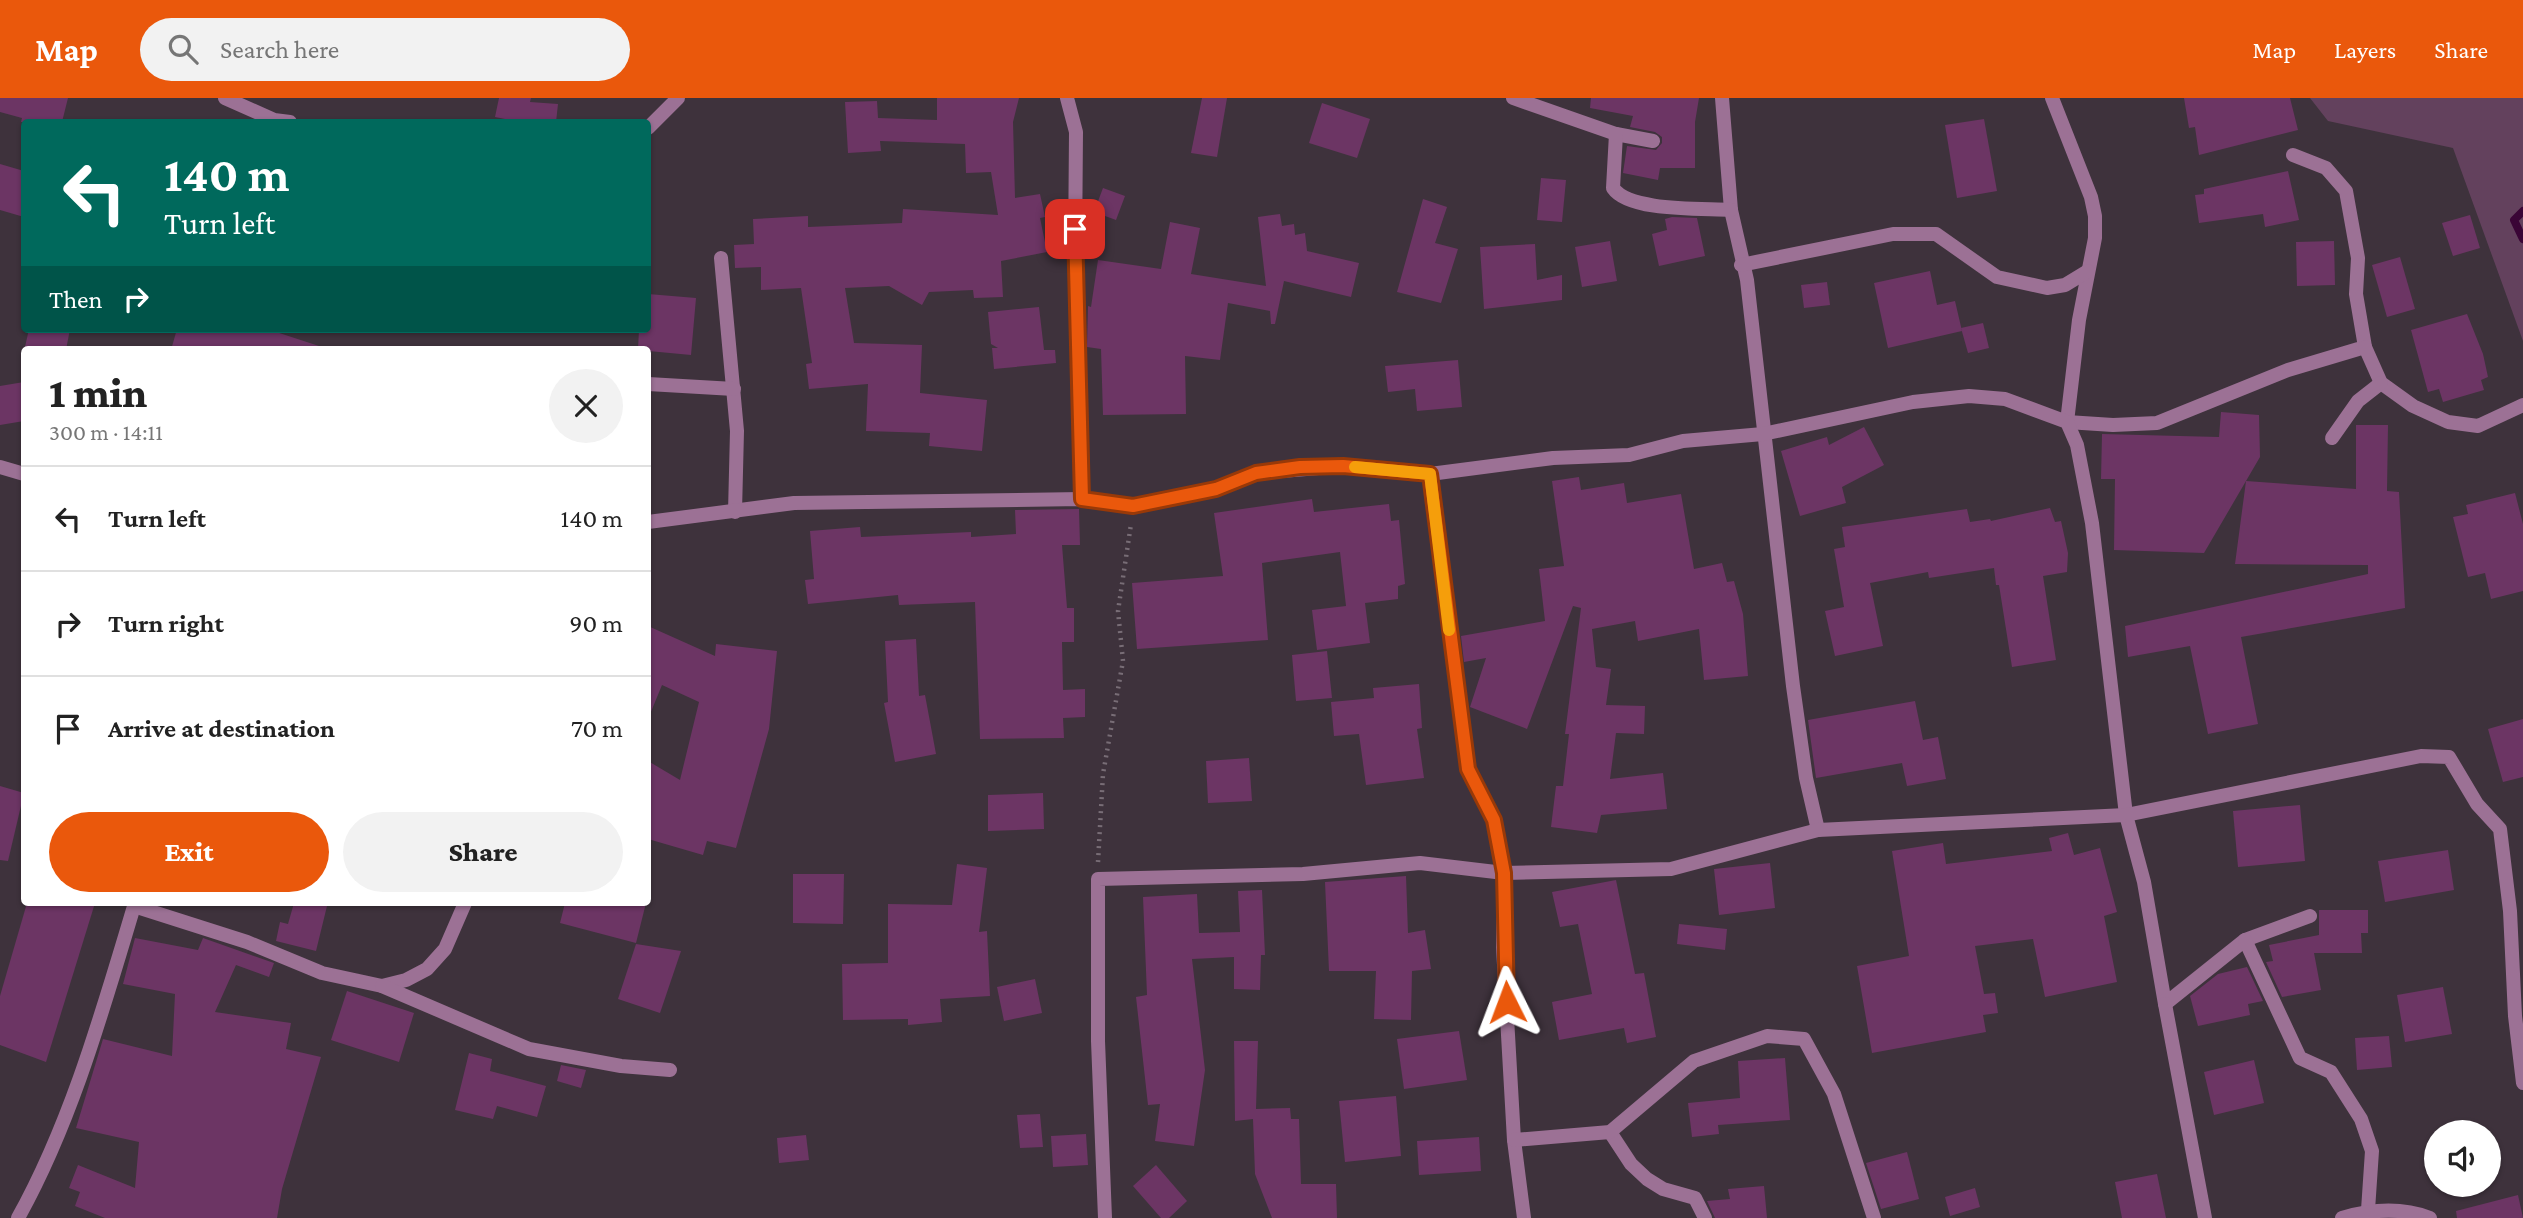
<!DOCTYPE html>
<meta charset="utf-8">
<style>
:root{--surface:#fff;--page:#f2f2f2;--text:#222;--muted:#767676;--line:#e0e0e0;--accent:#ea580c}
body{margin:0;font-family:"Crimson Pro",serif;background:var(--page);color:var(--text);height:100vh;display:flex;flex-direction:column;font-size:26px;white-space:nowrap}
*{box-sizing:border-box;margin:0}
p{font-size:23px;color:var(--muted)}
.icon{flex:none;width:38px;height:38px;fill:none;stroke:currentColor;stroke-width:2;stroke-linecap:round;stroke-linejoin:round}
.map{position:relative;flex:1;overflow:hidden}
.sheet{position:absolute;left:21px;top:248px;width:630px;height:560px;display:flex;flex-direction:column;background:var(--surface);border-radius:7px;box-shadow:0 2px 5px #0004}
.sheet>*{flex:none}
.hud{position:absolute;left:21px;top:21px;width:630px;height:214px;border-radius:7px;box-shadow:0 2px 5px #0004;background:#00695c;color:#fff;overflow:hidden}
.buttons{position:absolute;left:2424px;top:1022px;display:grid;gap:14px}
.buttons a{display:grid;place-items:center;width:77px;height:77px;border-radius:50%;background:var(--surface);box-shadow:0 2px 5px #0004;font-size:35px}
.pin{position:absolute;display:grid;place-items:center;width:60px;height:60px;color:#fff;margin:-30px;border-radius:14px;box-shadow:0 4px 10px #0006}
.me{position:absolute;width:77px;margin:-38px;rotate:357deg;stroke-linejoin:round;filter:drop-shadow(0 0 5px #0008)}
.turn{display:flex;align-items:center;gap:24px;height:147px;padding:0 28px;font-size:32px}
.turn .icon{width:91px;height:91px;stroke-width:2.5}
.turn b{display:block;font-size:49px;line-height:60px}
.then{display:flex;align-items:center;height:66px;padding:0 28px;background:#0003;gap:14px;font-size:26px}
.round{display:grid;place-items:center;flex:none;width:74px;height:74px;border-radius:37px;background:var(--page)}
.headline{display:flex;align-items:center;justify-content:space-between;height:119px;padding:0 28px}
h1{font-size:42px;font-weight:800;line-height:52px}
.primary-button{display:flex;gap:14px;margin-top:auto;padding:14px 28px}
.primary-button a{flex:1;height:80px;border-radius:42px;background:var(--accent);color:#fff;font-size:28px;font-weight:800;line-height:80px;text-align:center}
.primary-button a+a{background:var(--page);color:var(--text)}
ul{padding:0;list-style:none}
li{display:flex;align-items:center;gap:21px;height:105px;padding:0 28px;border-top:2px solid var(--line)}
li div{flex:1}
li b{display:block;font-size:26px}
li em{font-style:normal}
header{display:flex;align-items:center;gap:42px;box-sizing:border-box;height:98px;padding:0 35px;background:var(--accent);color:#fff}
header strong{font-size:33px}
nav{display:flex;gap:38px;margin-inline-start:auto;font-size:24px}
.search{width:490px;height:63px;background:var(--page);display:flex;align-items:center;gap:18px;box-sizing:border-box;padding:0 24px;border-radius:38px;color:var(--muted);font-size:26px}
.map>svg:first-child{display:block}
.green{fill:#63415d}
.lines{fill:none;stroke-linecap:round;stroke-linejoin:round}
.stream{stroke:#3a0536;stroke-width:8}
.building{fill:#6c3564}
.path{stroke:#786d76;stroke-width:4.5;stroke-dasharray:2 5;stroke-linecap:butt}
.street{stroke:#9c7195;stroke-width:14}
.route-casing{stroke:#983908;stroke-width:18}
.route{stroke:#ea580c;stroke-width:12}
.slow{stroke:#f59e0b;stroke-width:12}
</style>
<header>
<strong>Map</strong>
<div class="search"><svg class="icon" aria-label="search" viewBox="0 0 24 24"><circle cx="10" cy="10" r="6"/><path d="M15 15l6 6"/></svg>Search here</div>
<nav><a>Map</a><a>Layers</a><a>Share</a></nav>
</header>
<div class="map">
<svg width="2523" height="1120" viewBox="0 0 2523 1120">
<rect width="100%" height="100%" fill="#3e323c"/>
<!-- green -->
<path class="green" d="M 2310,0 L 2523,0 L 2523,243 L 2453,50 L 2328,23 Z"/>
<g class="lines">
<!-- stream -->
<path class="stream" d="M 2523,113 L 2514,122 L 2523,141"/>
</g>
<!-- building -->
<g class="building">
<path d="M 0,0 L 68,0 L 62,24 L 21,24 L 22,20 L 0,14 Z"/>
<path d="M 499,0 L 531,0 L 530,4 L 558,6 L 556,24 L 504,24 L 505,21 L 495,19 Z"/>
<path d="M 937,0 L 1019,0 L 1013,24 L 1015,100 L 1040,96 L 1045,119 L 1040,120 L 1047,154 L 1001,163 L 1003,199 L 974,200 L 973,192 L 929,194 L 922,207 L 889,188 L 845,190 L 854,245 L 922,247 L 920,295 L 987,302 L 982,353 L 929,348 L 930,335 L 866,333 L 868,286 L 809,291 L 806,266 L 812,265 L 801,190 L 761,192 L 761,169 L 735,170 L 734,147 L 754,146 L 753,121 L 808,118 L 808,129 L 902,125 L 903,111 L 998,117 L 991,74 L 966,75 L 965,46 L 880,43 L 881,53 L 848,55 L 845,4 L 877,3 L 878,20 L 937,22 Z"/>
<path d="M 1202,0 L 1227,0 L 1217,59 L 1191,55 Z"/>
<path d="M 1591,0 L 1699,0 L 1695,24 L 1695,70 L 1660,70 L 1658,82 L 1623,75 L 1627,48 L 1656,52 L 1662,45 L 1662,39 L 1655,34 L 1630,29 L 1633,18 L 1590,10 Z"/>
<path d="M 2184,0 L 2290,0 L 2298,32 L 2199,57 L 2195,29 L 2189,30 Z"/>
<path d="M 1322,5 L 1370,21 L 1357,60 L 1309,45 Z"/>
<path d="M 1984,21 L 1997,93 L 1957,100 L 1945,27 Z"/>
<path d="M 0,66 L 24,73 L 24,119 L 0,112 Z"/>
<path d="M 2288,73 L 2299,122 L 2265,129 L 2263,116 L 2199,125 L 2195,97 L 2204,96 L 2204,91 Z"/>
<path d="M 1541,80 L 1566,82 L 1562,124 L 1537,122 Z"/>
<path d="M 1103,90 L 1125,98 L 1116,122 L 1094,114 Z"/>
<path d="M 1423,101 L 1447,109 L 1435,145 L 1458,151 L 1441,205 L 1397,194 Z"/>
<path d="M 1280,116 L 1282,128 L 1294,126 L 1295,137 L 1305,135 L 1307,153 L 1359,165 L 1351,199 L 1284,183 L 1275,226 L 1271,226 L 1270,213 L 1228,205 L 1220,262 L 1185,258 L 1186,316 L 1103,317 L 1101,251 L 1087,249 L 1088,208 L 1091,209 L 1098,162 L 1161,171 L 1170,124 L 1200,130 L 1191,176 L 1266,188 L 1258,119 Z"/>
<path d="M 2470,117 L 2480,150 L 2453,158 L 2442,125 Z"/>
<path d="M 1672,119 L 1697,120 L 1705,158 L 1659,168 L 1652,136 L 1667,132 L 1665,121 Z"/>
<path d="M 1610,143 L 1617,183 L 1582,189 L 1575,149 Z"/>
<path d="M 2334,143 L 2335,187 L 2297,188 L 2296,144 Z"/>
<path d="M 1535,146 L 1537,182 L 1562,177 L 1562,202 L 1484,211 L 1480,149 Z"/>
<path d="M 2400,159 L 2415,211 L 2387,219 L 2372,167 Z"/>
<path d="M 1930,173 L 1937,207 L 1955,203 L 1962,233 L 1888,250 L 1874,185 Z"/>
<path d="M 1827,184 L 1830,207 L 1804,210 L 1801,187 Z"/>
<path d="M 648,196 L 696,200 L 691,257 L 638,252 L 639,231 L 648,231 Z"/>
<path d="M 1039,209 L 1044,252 L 1055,252 L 1056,265 L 994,271 L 992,250 L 998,250 L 991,246 L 988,214 Z"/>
<path d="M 2467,216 L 2483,256 L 2488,279 L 2481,282 L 2484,292 L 2443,304 L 2439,291 L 2428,294 L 2411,232 Z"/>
<path d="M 1983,225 L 1989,250 L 1968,255 L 1961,230 Z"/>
<path d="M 29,231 L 70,231 L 66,252 L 25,249 Z"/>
<path d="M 177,231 L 267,231 L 319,248 L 318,252 L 171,252 Z"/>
<path d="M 1458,262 L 1462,309 L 1417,313 L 1415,291 L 1388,294 L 1385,268 Z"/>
<path d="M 24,284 L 24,323 L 0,327 L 0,288 Z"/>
<path d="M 2221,314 L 2259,317 L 2260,359 L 2204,455 L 2114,452 L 2115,381 L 2101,381 L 2102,336 L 2219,339 Z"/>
<path d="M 2356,327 L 2388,327 L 2387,393 L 2399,394 L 2405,510 L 2241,539 L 2258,626 L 2208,636 L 2190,548 L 2128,559 L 2125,528 L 2368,476 L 2368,467 L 2235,466 L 2246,383 L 2356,391 Z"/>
<path d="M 1864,329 L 1884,367 L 1842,389 L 1846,405 L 1800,418 L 1781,353 L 1827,339 L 1829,347 Z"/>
<path d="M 1579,379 L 1581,392 L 1624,385 L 1627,405 L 1681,396 L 1694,471 L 1722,465 L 1727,484 L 1734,483 L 1743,516 L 1748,578 L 1704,582 L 1699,531 L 1638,543 L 1635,523 L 1592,531 L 1596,569 L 1611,571 L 1606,607 L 1645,608 L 1644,636 L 1616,635 L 1610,681 L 1663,675 L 1667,711 L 1601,717 L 1597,735 L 1551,729 L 1556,688 L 1563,688 L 1569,636 L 1565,636 L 1581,510 L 1573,508 L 1527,631 L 1470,609 L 1486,560 L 1464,564 L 1461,538 L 1545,523 L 1539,471 L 1564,468 L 1552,383 Z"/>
<path d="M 2515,395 L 2523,426 L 2523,493 L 2491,501 L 2485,475 L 2468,479 L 2453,419 L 2468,416 L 2466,407 Z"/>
<path d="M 1312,401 L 1314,414 L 1389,406 L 1391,423 L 1399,422 L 1405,486 L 1398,488 L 1398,501 L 1365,505 L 1370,545 L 1317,552 L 1312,512 L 1346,508 L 1340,454 L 1262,465 L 1268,542 L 1137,551 L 1132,485 L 1223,478 L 1214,415 Z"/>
<path d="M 2050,410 L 2055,424 L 2061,423 L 2068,455 L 2067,474 L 2043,478 L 2056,562 L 2012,569 L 1999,487 L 1996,487 L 1994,470 L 1929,480 L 1928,474 L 1870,485 L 1883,548 L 1835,558 L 1825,513 L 1844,509 L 1834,451 L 1845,449 L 1842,429 L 1967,411 L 1970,424 L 1990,421 L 1991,423 Z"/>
<path d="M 1079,411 L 1080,447 L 1062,447 L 1067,510 L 1074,510 L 1074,544 L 1062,544 L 1063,592 L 1085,591 L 1085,619 L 1063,620 L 1064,640 L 980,641 L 975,504 L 899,507 L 898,497 L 808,506 L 805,482 L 814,481 L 810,433 L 860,429 L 861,439 L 971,434 L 971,439 L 1016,436 L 1015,412 Z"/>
<path d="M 648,528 L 715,558 L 716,546 L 777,553 L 769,631 L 736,750 L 707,743 L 703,757 L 648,741 L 648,663 L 680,682 L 699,604 L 662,587 L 648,621 Z"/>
<path d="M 916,541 L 919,598 L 925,597 L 936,656 L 895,664 L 884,605 L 888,604 L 885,543 Z"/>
<path d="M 1327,553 L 1332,600 L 1296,603 L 1292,557 Z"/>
<path d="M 1419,586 L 1422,630 L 1417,631 L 1424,680 L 1366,687 L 1359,636 L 1334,638 L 1331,604 L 1374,600 L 1373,590 Z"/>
<path d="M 1915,603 L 1923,642 L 1938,639 L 1946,681 L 1907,688 L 1902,665 L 1816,680 L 1808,622 Z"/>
<path d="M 2523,621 L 2523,679 L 2503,684 L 2488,631 Z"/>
<path d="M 1249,660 L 1252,703 L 1208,705 L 1206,663 Z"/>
<path d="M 0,688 L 24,695 L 8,763 L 0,762 Z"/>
<path d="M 1043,695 L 1044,731 L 988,733 L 988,697 Z"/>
<path d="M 2300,707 L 2305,763 L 2238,769 L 2233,713 Z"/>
<path d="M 2068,735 L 2074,757 L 2100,750 L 2117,814 L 2104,818 L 2117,884 L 2045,899 L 2033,841 L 1975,848 L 1984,896 L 1995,895 L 1998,915 L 1983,917 L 1986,934 L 1872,955 L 1857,868 L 1909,858 L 1892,753 L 1943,745 L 1946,766 L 2052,753 L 2049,740 Z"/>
<path d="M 2448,752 L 2454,792 L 2385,804 L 2378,763 Z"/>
<path d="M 1770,765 L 1775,810 L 1719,817 L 1714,771 Z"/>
<path d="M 957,766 L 987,770 L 979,834 L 987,833 L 990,898 L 940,901 L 942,924 L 908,927 L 908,921 L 843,922 L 842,866 L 888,865 L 888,806 L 952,807 Z"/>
<path d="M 793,776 L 844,776 L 843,826 L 793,825 Z"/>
<path d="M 1406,778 L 1408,835 L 1425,832 L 1431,871 L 1412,873 L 1411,922 L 1374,921 L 1376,873 L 1329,873 L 1325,784 Z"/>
<path d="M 1616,782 L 1635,876 L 1644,875 L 1656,939 L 1627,945 L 1624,930 L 1559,942 L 1552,904 L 1592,896 L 1578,826 L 1560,829 L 1552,794 Z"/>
<path d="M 1262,792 L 1265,857 L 1261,857 L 1260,892 L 1234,891 L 1234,859 L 1192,861 L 1205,972 L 1194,1048 L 1155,1043 L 1160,1006 L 1148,1007 L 1136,899 L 1147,897 L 1143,799 L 1197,796 L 1199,835 L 1240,834 L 1238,793 Z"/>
<path d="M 27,805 L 95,805 L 46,964 L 0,947 L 0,898 Z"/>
<path d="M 294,805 L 327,808 L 316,853 L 276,843 L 280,824 L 288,826 Z"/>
<path d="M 565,805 L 646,805 L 636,845 L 560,825 Z"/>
<path d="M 2319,812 L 2368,812 L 2368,835 L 2361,835 L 2362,855 L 2314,855 L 2321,892 L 2282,899 L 2266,864 L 2273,863 L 2269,847 L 2319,837 Z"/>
<path d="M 1679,826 L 1727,831 L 1725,852 L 1677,846 Z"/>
<path d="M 135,840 L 198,852 L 203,840 L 274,865 L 269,879 L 236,867 L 215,914 L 291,925 L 286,951 L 321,959 L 282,1091 L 277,1120 L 105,1120 L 75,1108 L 80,1094 L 69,1090 L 78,1067 L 135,1090 L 139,1044 L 76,1030 L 103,941 L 172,958 L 175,896 L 123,886 Z"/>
<path d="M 636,846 L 681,853 L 660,915 L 618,901 Z"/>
<path d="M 2247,869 L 2263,903 L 2248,906 L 2250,917 L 2198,928 L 2190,898 L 2218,876 Z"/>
<path d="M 1035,881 L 1042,915 L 1004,923 L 997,889 Z"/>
<path d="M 2443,889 L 2452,936 L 2405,944 L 2397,897 Z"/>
<path d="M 347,893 L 414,915 L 399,964 L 331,942 Z"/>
<path d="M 1459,933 L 1467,982 L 1404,991 L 1397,941 Z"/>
<path d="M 2389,938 L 2392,969 L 2357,972 L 2355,940 Z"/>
<path d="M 1234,943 L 1258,943 L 1256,1011 L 1290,1010 L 1291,1021 L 1299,1021 L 1301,1086 L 1336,1086 L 1337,1120 L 1272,1120 L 1255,1076 L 1253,1021 L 1235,1023 Z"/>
<path d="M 469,955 L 492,961 L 490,973 L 546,988 L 537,1019 L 497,1008 L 493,1021 L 455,1012 Z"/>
<path d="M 1785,960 L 1790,1022 L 1718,1027 L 1719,1036 L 1692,1039 L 1688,1005 L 1740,1000 L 1738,963 Z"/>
<path d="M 2254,962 L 2264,1005 L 2214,1017 L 2204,974 Z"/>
<path d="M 561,967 L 586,972 L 581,990 L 557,983 Z"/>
<path d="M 1396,998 L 1401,1058 L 1345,1064 L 1339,1003 Z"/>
<path d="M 1040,1016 L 1043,1049 L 1020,1050 L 1017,1017 Z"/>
<path d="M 1086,1036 L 1088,1067 L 1053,1069 L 1051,1038 Z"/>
<path d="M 806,1037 L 809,1062 L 779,1065 L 777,1040 Z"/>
<path d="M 1479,1039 L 1481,1073 L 1419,1077 L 1417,1043 Z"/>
<path d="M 1907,1054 L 1919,1101 L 1881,1111 L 1866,1065 Z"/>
<path d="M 1156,1067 L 1187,1103 L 1169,1120 L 1161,1120 L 1133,1088 Z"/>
<path d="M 2157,1076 L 2166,1120 L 2122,1120 L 2115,1084 Z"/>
<path d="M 1764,1088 L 1767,1120 L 1715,1120 L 1707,1103 L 1730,1101 L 1728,1091 Z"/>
<path d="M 1975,1090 L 1980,1109 L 1950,1118 L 1945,1099 Z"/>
<path d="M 2518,1097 L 2523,1120 L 2457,1120 L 2456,1113 Z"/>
</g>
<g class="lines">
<!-- path -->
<path class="path" d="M 1098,764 L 1103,676 L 1123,563 L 1118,513 L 1131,426"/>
<!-- street -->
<g class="street">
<path d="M 225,0 L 274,22 L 290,24"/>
<path d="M 1067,0 L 1076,34 L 1075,156 L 1082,401"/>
<path d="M 1513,0 L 1616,36 L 1653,43"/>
<path d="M 1722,0 L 1731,112 L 1747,182 L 1793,588 L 1806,680 L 1818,732"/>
<path d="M 2052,0 L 2091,99 L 2095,118 L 2095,140 L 2079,222 L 2067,324 L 2113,327 L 2157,325 L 2288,272 L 2365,249 L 2356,196 L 2358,160 L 2346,93 L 2326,70 L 2293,57"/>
<path d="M 648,30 L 678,0"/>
<path d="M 1616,36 L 1613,90 C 1629,114 1704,110 1731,112"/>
<path d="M 721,160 L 737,333 L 735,414"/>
<path d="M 1741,167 L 1893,136 L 1936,136 L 1997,179 L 2047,190 L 2065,187 L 2088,173"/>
<path d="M 2365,249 L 2381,285 L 2413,308 L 2448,324 L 2478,328 L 2523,307"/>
<path d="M 648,286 L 734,291"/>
<path d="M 2332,340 L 2358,303 L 2381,285"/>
<path d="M 0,369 L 24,376"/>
<path d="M 1430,376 L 1468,671 L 1495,722 L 1504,775 L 1503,849 L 1514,1042 L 1524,1120"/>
<path d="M 648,424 L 794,405 L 1082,401 L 1134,408 L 1216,391 L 1256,375 L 1343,368 L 1430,376 L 1553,360 L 1629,357 L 1683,343 L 1763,336 L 1913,304 L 1969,298 L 2005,301 L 2067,324 L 2077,347 L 2092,425 L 2126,717 L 2144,784 L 2165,906 L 2245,842 L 2310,818"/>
<path d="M 134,808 L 247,844 L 322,875 L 382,888 L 406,882 L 427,871 L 445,851 L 465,805"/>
<path d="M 2245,842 L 2300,960 L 2331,974 L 2361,1021 L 2372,1053 L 2368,1112"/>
<path d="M 382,888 L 529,951 L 621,968 L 670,972"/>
<path d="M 2165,906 L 2205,1120"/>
<path d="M 1610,1034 L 1631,1066 L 1647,1081 L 1663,1091 L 1695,1100 L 1705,1120"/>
<path d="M 1514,1042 L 1610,1034 L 1694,963 L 1767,938 L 1804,941 L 1834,996 L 1874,1120"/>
<path d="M 18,1120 C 72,1023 103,911 135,805"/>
<path d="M 1105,1120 L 1098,943 L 1098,781 L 1303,776 L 1420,765 L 1504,775 L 1671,771 L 1818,732 L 2126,717 L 2421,658 L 2449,659 L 2477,706 L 2500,731 L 2510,813 L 2515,918 L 2523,985"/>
<path d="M 2342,1120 C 2372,1111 2401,1109 2430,1120"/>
</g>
</g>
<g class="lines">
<!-- route casing -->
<g class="route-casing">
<path id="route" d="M 1075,131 L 1082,401 L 1133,408 L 1216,391 L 1256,375 L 1300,369 L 1343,368 L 1430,376 L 1468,671 L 1494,722 L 1504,775 L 1507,904"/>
</g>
<!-- route -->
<use href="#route" class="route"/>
<!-- slow -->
<path class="slow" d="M 1355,369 L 1430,376 L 1449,532"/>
</g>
</svg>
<div class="buttons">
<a><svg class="icon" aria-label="sound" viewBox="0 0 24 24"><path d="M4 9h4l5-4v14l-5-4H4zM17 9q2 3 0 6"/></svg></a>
</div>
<div class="pin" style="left:1075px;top:131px;background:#d93025"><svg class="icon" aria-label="arrive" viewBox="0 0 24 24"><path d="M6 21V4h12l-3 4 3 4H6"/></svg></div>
<svg class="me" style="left:1507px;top:904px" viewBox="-20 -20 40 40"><path d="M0-17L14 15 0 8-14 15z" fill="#ea580c" stroke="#fff" stroke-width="4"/></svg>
<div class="hud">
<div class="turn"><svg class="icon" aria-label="left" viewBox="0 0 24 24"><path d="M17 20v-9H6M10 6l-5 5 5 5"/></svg><div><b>140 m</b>Turn left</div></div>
<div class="then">Then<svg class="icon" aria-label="right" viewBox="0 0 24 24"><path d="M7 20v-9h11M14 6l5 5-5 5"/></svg></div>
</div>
<section class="sheet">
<div class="headline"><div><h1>1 min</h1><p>300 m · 14:11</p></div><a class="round"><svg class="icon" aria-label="close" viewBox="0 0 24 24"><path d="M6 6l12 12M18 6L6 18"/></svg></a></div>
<ul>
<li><svg class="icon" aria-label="left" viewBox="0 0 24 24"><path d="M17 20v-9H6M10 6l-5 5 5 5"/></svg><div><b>Turn left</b></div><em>140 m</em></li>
<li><svg class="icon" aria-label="right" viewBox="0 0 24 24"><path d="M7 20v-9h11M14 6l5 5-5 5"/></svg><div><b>Turn right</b></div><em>90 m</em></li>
<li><svg class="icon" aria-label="arrive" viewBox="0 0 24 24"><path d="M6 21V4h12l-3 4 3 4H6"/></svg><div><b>Arrive at destination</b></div><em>70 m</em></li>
</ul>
<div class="primary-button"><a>Exit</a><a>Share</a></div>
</section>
</div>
